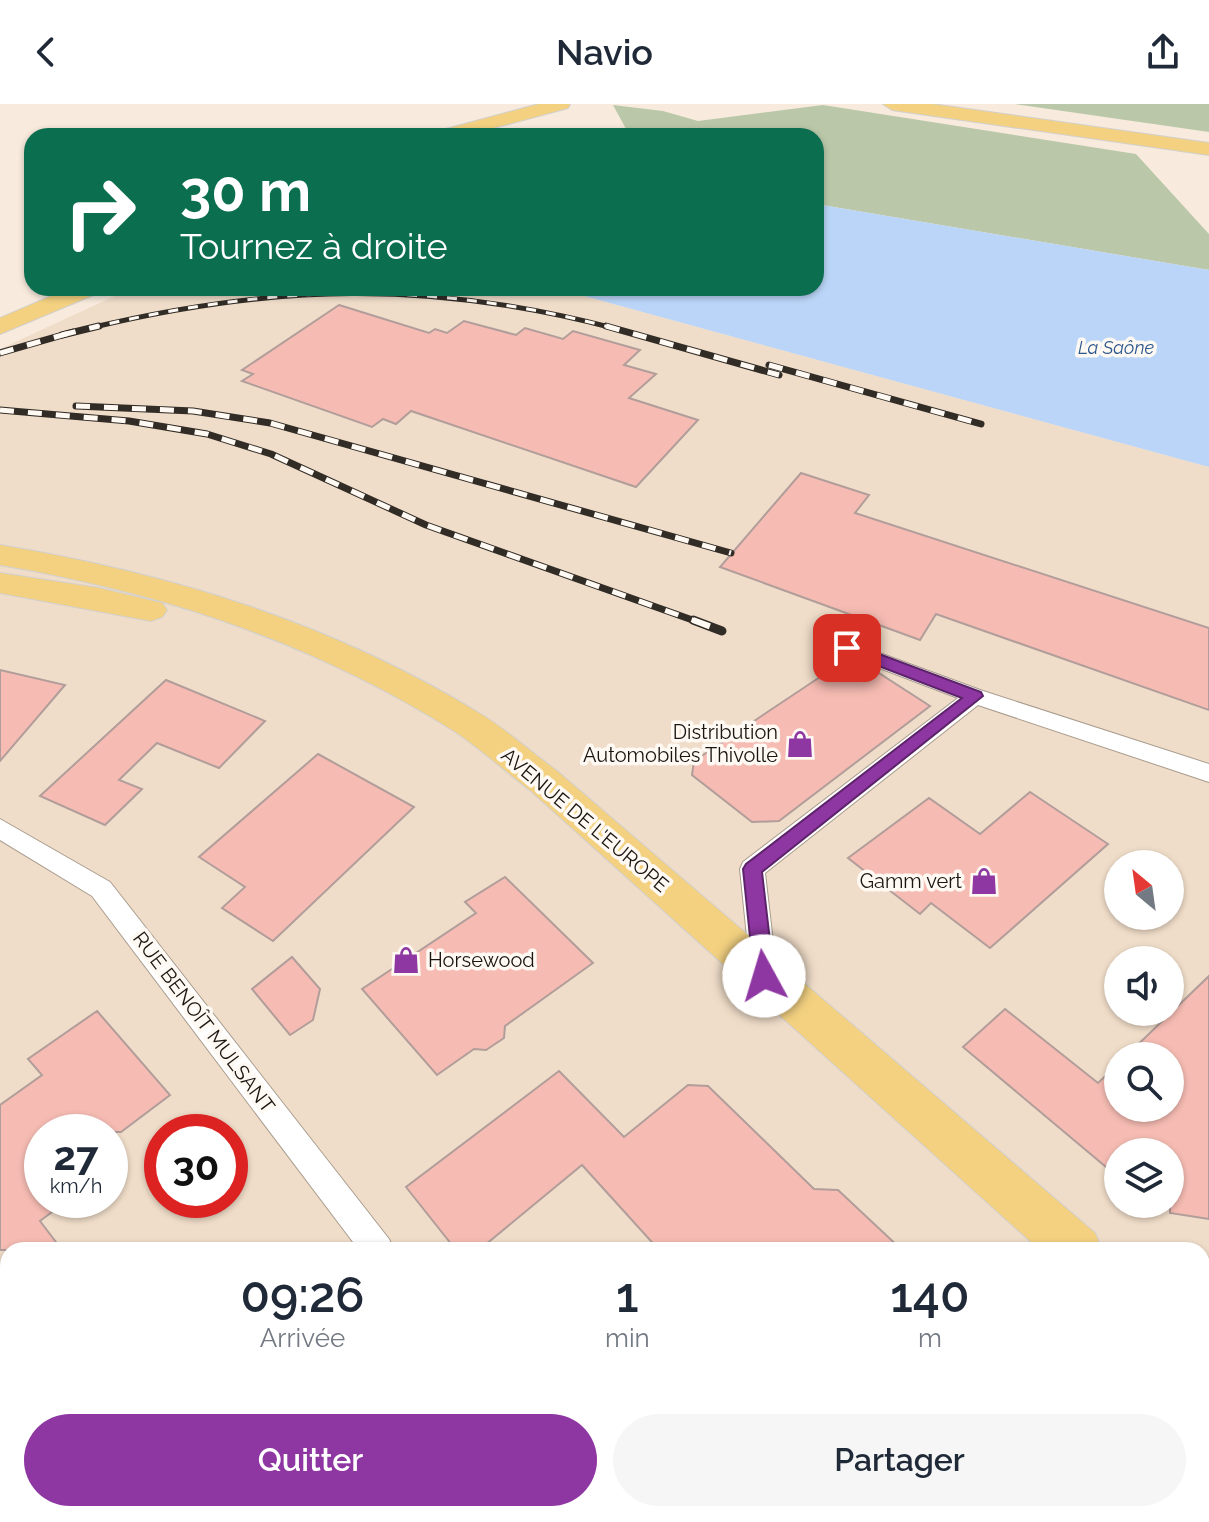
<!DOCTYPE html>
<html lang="fr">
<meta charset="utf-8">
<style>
:root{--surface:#fff;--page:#f6f6f7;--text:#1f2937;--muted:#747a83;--accent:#8e36a2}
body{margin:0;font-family:Raleway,sans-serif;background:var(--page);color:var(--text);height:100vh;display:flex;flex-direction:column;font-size:30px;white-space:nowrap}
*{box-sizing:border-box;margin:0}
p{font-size:26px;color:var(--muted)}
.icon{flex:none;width:44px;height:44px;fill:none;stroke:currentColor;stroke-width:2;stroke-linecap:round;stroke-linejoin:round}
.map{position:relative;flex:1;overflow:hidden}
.side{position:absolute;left:0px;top:1138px;width:1210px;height:280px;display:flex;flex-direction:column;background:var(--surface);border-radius:24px 24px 0 0;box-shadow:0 2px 6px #0004}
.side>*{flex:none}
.guide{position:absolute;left:24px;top:24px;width:800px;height:168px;border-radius:24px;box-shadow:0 2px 6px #0004;background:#0b6e4f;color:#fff;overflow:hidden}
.needle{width:52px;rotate:331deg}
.tools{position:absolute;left:1104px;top:746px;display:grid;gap:16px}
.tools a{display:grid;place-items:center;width:80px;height:80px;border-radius:50%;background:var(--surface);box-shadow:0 2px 6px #0004;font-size:40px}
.speed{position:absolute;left:24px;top:1010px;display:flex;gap:16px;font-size:40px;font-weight:700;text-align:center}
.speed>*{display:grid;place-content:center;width:104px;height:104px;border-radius:50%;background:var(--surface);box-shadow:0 2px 6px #0004;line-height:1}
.speed small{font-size:20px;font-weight:400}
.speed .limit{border:12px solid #d22;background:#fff;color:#111}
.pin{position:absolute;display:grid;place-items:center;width:68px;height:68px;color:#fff;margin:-34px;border-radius:16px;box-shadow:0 4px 12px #0006}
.me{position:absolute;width:88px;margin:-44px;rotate:354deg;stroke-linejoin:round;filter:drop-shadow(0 0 6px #0008)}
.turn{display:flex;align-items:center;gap:28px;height:168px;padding:0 24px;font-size:36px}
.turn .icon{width:104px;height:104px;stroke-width:2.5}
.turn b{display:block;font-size:56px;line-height:68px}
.eta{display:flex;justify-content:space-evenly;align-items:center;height:136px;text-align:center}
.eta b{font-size:48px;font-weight:600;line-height:56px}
.cta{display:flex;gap:16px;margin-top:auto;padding:16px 24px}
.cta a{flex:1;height:92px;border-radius:48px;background:var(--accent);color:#fff;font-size:32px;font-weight:600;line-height:92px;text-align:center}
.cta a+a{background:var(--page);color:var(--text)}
header{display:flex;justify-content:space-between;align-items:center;height:104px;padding:0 24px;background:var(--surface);font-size:36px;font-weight:600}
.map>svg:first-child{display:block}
.built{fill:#f0ddc9;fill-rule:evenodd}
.green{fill:#bac8a9}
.water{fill:#bad5f7}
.building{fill:#f6bcb3;stroke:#b19d9a;stroke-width:2}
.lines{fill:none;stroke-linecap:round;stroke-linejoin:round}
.minor-casing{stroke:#a89c8e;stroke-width:2}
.primary-casing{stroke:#d1d0cf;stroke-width:2}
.minor{fill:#fff;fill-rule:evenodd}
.primary{fill:#f3d181;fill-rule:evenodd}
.rail-far2-casing{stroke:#312c26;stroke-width:5}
.rail-far1-casing{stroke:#312c26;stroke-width:7}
.rail-casing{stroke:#312c26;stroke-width:9}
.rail-far2{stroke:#fff9f4;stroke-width:3;stroke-dasharray:10;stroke-linecap:butt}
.rail-far1{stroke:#fff9f4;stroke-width:5;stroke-dasharray:14;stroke-linecap:butt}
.rail{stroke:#fff9f4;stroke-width:6;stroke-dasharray:18;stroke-linecap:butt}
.route{fill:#8e36a2;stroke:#5c2369;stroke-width:2}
.labels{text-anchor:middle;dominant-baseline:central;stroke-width:7;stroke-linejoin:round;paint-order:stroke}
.far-water-label{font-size:18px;font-style:italic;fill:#2d588d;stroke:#fff9f4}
.poi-label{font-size:20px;fill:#1a1510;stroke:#fff9f4;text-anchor:end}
.street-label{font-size:20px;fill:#1a1510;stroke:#fff9f4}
</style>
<header><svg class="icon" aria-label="back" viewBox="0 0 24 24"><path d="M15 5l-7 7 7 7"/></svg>Navio<svg class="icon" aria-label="share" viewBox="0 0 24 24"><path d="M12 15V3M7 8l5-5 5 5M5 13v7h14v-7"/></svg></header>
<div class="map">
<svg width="1209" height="1418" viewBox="0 0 1209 1418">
<rect width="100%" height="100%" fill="#f8ebdd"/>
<!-- built -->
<path class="built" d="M 132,184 L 555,184 L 1209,363 L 1209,1418 L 0,1418 L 0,245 ZM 1118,760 L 1170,760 L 1170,812 L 1118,812 ZM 1118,856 L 1170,856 L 1170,908 L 1118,908 ZM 1118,952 L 1170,952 L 1170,1004 L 1118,1004 ZM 42,1028 L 110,1028 L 110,1096 L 42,1096 ZM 162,1028 L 230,1028 L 230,1096 L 162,1096 ZM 1118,1048 L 1170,1048 L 1170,1100 L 1118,1100 ZM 8,1146 L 1202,1146 L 1202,1410 L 8,1410 Z"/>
<!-- green -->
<g class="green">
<path d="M 1015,0 L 1209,0 L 1209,28 Z"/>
<path d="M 613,1 L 663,7 L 698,17 L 823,1 L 1136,50 L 1209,130 L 1209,166 L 816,100 L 816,32 L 606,32 L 604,27 L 626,25 Z"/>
</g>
<!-- water -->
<path class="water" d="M 816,100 L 1209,166 L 1209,363 L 555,184 L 816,184 Z"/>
<!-- building -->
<g class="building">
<path d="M 339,201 L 429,229 L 435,225 L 447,229 L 464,217 L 516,231 L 525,224 L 563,235 L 573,227 L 640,246 L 624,261 L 656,270 L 629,294 L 698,316 L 636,383 L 411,307 L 396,320 L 383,315 L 372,323 L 242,277 L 253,270 L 242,266 Z"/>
<path d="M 801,369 L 869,391 L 855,409 L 1209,524 L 1209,606 L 936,510 L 920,536 L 720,463 Z"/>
<path d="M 847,555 L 871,564 L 930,602 L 779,717 L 752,718 L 692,671 L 694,657 Z"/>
<path d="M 0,566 L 65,581 L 0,657 Z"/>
<path d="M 166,576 L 265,617 L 219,664 L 157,639 L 119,676 L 142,685 L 105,721 L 40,692 Z"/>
<path d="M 318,650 L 414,703 L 273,837 L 222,804 L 245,783 L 199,753 Z"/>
<path d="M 1030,688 L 1108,740 L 990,844 L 931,799 L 920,810 L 848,754 L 929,694 L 980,730 Z"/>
<path d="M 505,773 L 593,859 L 505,922 L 504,934 L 486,946 L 474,945 L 437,971 L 362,885 L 476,809 L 465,798 Z"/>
<path d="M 292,853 L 320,885 L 313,916 L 290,931 L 252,885 Z"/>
<path d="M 1209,872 L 1209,1115 L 1170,1109 L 1170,1048 L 1118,1048 L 1118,1073 L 963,943 L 1005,905 L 1098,979 L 1118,960 L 1118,1004 L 1170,1004 L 1170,952 L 1126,952 Z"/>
<path d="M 97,907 L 170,991 L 121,1028 L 42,1028 L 42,1096 L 68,1096 L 40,1117 L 62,1146 L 0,1146 L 0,1001 L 42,971 L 28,955 Z"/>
<path d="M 559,967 L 624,1033 L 688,981 L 708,982 L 814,1085 L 838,1086 L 902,1146 L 659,1146 L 582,1061 L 479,1146 L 456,1146 L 406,1083 Z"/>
</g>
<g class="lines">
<!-- minor casing -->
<g class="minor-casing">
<g id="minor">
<path d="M 847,537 L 983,587 L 1209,660 L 1209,678 L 978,601 L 765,769 L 777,872 L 773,880 L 764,883 L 755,880 L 751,872 L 740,765 L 743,758 L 958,594 L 840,549 L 836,544 L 840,539 Z"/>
<path d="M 0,715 L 110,778 L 389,1135 L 394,1146 L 359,1146 L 92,792 L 0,736 Z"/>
<path d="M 555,1410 L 594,1410 L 597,1418 L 558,1418 Z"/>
</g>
</g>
<!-- primary casing -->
<g class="primary-casing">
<g id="primary">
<path d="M 539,0 L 570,0 L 568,4 L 464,32 L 432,32 L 435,28 Z"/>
<path d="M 883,0 L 932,0 L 1209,39 L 1209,51 L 892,6 Z"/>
<path d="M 70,184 L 102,184 L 98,189 L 0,230 L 0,214 Z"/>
<path d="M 0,441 C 169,469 332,519 479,609 C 507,626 531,648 557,667 L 1095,1129 L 1102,1146 L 1040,1146 L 531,687 C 505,667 481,645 454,627 C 315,539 161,488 0,461 Z"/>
<path d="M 0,469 L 99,484 L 162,499 L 167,506 L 162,513 L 151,517 L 0,489 Z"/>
<path d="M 1202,1217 L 1209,1220 L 1209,1314 L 1202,1317 Z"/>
<path d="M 1202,1346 L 1209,1349 L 1209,1415 L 1197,1410 L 1202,1410 Z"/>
</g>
</g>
<!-- minor -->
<use href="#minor" class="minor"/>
<!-- primary -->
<use href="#primary" class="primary"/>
<!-- rail-far2 casing -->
<g class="rail-far2-casing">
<path id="rail-far2" d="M 90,224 C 274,180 430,176 613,224"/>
</g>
<!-- rail-far1 casing -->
<g class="rail-far1-casing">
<g id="rail-far1">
<path d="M 606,222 L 779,271"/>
<path d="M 62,231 L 99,222"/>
<path d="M 0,249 L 73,228"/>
<path d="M 769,261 L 981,320"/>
<path d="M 76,302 L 193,307 L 270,319 L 731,449"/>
<path d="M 0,306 L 129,317 L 207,330 L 271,350 L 426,421 L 698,518"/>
</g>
</g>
<!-- rail casing -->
<g class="rail-casing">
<path id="rail" d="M 693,516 L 722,527"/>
</g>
<!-- rail-far2 -->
<use href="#rail-far2" class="rail-far2"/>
<!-- rail-far1 -->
<use href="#rail-far1" class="rail-far1"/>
<!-- rail -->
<use href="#rail" class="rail"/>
</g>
<!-- route -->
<path class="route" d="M 847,538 L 981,588 L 983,592 L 762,768 L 774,872 L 764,880 L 754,872 L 743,765 L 746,760 L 962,594 L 842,548 L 839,544 Z"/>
<!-- icons -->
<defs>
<g id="shop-bare" transform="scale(2.16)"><path d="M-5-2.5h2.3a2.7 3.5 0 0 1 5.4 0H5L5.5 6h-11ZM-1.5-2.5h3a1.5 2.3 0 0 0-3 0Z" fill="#8e36a2" stroke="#fff9f4" stroke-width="2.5" paint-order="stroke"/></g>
</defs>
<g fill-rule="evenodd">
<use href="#shop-bare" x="800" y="640"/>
<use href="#shop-bare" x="984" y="777"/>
<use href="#shop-bare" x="406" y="856"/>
</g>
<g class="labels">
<!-- far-water labels -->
<g class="far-water-label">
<text x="1116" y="243">La Saône</text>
</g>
<!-- poi labels -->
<g class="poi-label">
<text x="778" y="628">Distribution<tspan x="778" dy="23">Automobiles Thivolle</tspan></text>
<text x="962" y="777">Gamm vert</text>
<text x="428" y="856" text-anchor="start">Horsewood</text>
</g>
<!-- street labels -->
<g class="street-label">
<text transform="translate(585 716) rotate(40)">AVENUE DE L'EUROPE</text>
<text transform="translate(204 918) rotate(53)">RUE BENOÎT MULSANT</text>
</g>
</g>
</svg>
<div class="tools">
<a><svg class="needle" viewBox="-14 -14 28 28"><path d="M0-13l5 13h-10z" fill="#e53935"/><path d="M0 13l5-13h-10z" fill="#747a83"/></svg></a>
<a><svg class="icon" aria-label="sound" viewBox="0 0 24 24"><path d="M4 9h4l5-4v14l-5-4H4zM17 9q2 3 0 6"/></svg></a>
<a><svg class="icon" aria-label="search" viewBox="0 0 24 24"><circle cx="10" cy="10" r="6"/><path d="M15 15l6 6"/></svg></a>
<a><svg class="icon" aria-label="layers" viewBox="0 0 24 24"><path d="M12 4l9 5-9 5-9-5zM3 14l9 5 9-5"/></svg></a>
</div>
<div class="speed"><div>27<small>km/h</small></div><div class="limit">30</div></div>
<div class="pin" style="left:847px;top:544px;background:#d93025"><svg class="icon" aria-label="arrive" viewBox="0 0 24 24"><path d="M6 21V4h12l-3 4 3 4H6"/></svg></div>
<svg class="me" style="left:764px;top:872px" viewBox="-20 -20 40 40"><circle r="19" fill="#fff"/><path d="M0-13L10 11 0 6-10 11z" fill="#8e36a2"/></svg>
<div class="guide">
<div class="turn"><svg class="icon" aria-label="right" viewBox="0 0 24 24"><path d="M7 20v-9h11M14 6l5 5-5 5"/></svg><div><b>30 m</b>Tournez à droite</div></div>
</div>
<section class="side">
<div class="eta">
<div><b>09:26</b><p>Arrivée</p></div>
<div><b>1</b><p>min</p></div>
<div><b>140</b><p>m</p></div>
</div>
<div class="cta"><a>Quitter</a><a>Partager</a></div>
</section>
</div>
